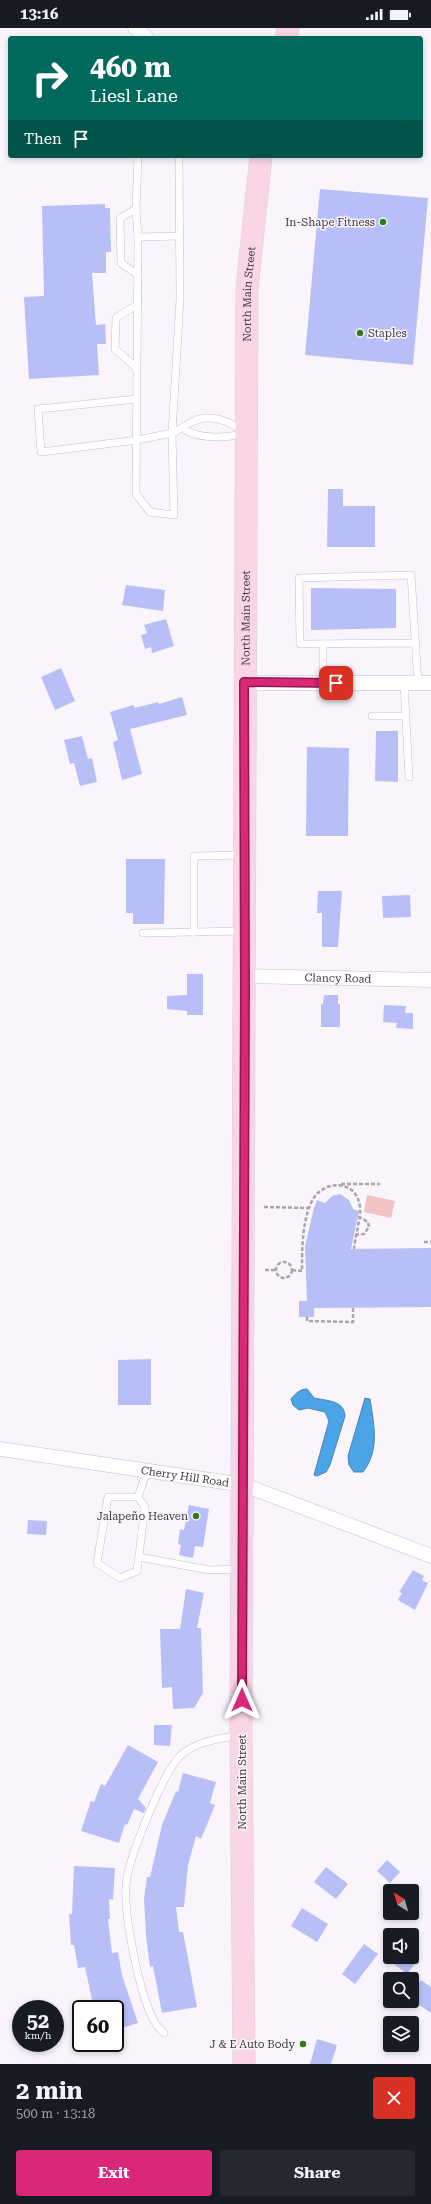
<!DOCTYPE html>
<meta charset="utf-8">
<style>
:root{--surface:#171b24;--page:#242831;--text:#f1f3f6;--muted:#9ea1a6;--accent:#db2777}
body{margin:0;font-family:"Roboto Serif",serif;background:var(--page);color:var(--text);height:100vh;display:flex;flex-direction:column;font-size:15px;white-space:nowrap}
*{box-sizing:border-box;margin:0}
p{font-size:13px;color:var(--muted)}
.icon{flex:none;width:22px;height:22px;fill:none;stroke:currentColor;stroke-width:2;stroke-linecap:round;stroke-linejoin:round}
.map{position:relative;height:2036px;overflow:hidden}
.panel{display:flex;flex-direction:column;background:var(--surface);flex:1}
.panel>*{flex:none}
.banner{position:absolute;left:8px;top:8px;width:415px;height:122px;border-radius:4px;box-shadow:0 2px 6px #0003;background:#00695c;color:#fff;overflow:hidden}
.needle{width:26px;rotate:323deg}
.fabs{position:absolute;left:383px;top:1856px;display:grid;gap:8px}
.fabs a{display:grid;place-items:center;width:36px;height:36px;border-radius:4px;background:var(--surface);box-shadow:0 2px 6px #0003;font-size:20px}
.speed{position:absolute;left:12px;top:1972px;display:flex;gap:8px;font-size:20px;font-weight:700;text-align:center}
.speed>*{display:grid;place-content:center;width:52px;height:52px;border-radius:50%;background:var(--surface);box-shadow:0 2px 6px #0003;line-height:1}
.speed small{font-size:10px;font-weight:400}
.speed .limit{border:2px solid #111;border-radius:6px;background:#fff;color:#111}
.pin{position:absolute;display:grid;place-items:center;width:34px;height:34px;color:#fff;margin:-17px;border-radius:8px;box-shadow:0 2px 6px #0006}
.me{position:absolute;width:44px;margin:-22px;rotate:0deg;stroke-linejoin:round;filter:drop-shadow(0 0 3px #0008)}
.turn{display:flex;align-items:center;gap:14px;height:84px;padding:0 16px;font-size:18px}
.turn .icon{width:52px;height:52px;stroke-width:2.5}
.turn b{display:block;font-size:28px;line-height:34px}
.then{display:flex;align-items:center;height:38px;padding:0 16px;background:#0003;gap:8px;font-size:15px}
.round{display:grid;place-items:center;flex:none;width:42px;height:42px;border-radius:4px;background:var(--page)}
.summary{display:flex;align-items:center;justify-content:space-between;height:68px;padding:0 16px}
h1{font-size:24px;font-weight:700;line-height:30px}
.button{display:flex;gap:8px;margin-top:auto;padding:8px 16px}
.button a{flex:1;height:46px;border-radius:4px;background:var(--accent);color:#fff;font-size:16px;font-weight:700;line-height:46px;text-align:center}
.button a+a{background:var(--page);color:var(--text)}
.status{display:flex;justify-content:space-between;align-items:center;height:28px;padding:0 20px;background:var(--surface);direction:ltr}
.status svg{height:11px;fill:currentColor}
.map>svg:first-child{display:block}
.green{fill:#f1c4c1}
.water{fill:#4ba4e6;stroke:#4784b5}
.building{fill:#b8bff6}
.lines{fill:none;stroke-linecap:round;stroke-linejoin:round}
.service-casing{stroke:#c8bbcf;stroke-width:8}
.minor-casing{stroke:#c8bbcf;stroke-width:15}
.primary-casing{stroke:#d5d4d5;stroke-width:23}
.path{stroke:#aaa5ad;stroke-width:2.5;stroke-dasharray:4 2;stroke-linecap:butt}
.service{stroke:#fff;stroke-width:7}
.minor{stroke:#fff;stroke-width:14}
.primary{stroke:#fad4e7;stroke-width:22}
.route-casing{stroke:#8e194d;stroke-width:10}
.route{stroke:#db2777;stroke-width:7}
.poi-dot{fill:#337a1e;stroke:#faf5fd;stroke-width:1.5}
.labels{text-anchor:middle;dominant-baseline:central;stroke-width:3;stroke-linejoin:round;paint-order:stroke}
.poi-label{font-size:11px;fill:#3f3a42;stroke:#faf5fd;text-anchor:end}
.street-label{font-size:11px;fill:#3f3a42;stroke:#faf5fd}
</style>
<div class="status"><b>13:16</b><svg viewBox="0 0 49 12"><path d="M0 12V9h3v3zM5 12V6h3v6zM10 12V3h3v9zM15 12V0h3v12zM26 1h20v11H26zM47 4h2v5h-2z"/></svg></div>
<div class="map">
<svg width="431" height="2036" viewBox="0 0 431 2036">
<rect width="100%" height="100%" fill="#faf5fd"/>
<!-- green -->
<path class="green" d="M 367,1167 L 395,1173 L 391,1190 L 364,1184 Z"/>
<!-- water -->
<g class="water">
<path d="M 307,1361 L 314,1370 C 327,1373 344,1372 345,1388 L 330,1437 L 326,1444 L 317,1448 L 314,1447 L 329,1393 L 325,1384 L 308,1380 L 299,1382 L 293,1377 L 291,1371 C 295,1366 300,1361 307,1361 Z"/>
<path d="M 365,1370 L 370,1371 C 374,1397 380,1422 363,1444 L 354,1444 L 349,1437 L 348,1428 Z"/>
</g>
<!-- building -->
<g class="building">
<path d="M 320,161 L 428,170 L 413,337 L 305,327 Z"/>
<path d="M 105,176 L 105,180 L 110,180 L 111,224 L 106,224 L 106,245 L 92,245 L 96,297 L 105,296 L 106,316 L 97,316 L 99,347 L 29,351 L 24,269 L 44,268 L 42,178 Z"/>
<path d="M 328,461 L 343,461 L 343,478 L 375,478 L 375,519 L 327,519 Z"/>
<path d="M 126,557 L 165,562 L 163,583 L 122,577 Z"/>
<path d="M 311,560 L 396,561 L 396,600 L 311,602 Z"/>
<path d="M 166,591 L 174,618 L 152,625 L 151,619 L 145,621 L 141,607 L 147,605 L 144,597 Z"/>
<path d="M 61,640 L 75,673 L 55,682 L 41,649 Z"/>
<path d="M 182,669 L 187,687 L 130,701 L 142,746 L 122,752 L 113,714 L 118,712 L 110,684 L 133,677 L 135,680 L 158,674 L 159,676 Z"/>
<path d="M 376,703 L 398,703 L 398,754 L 375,753 Z"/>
<path d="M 82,708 L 88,731 L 92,730 L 97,754 L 80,758 L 74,735 L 70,736 L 64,712 Z"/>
<path d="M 307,719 L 349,720 L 348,808 L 306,808 Z"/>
<path d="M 126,831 L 165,831 L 164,896 L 133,896 L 133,885 L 126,885 Z"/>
<path d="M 318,863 L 342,863 L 338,919 L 322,919 L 322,885 L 317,885 Z"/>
<path d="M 410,867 L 411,889 L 383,890 L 382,868 Z"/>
<path d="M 187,946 L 203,946 L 203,987 L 187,987 L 187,983 L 167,981 L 167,968 L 187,967 Z"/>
<path d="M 324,967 L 338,967 L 338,976 L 340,976 L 340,999 L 321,999 L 321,976 L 323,976 Z"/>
<path d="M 384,977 L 406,978 L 405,985 L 413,985 L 413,1001 L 396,1000 L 397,995 L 383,994 Z"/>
<path d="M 340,1166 L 349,1172 L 353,1181 L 359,1183 L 351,1221 L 431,1220 L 431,1279 L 314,1280 L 314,1289 L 299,1289 L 299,1273 L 307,1273 L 305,1218 L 314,1180 L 317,1172 L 325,1175 L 332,1168 Z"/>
<path d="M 151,1331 L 151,1377 L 118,1377 L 118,1332 Z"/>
<path d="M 189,1477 L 209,1481 L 203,1519 L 195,1518 L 193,1530 L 179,1527 L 181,1517 L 178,1516 L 180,1501 L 184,1502 Z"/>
<path d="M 28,1492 L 47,1493 L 46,1507 L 27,1506 Z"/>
<path d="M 413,1542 L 424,1548 L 422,1552 L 428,1555 L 415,1582 L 398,1572 L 402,1565 L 399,1564 Z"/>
<path d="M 186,1561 L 204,1565 L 197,1600 L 201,1600 L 203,1665 L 194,1680 L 173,1681 L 172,1659 L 162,1660 L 160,1601 L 180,1601 Z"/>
<path d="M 154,1697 L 172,1697 L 170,1718 L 154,1717 Z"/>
<path d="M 128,1717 L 158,1734 L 138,1771 L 146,1780 L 144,1785 L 134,1781 L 127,1797 L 125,1796 L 119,1815 L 81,1803 L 91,1773 L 94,1774 L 101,1756 L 105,1758 Z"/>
<path d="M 183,1745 L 216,1754 L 210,1775 L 215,1777 L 201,1811 L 196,1808 L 188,1837 L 184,1879 L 176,1879 L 179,1904 L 183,1904 L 197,1979 L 162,1985 L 153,1938 L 150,1939 L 146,1908 L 144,1870 L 147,1849 L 150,1849 L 162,1797 L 176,1763 L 178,1764 Z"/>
<path d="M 387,1832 L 400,1844 L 390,1855 L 377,1843 Z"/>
<path d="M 74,1838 L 115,1840 L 113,1872 L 109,1871 L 110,1891 L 108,1891 L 112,1925 L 118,1924 L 122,1947 L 138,1995 L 115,2002 L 115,1981 L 94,1981 L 85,1939 L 78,1940 L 74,1917 L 71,1917 L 69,1886 L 72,1886 Z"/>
<path d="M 326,1839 L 348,1856 L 336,1871 L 314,1854 Z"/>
<path d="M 302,1880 L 328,1896 L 317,1914 L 291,1898 Z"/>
<path d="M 364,1916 L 378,1926 L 355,1956 L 342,1946 Z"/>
<path d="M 385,1929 L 420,1929 L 407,1946 Z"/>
<path d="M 421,1952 L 431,1959 L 431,1985 L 412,1972 L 412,1966 Z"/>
<path d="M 317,2011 L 337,2017 L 331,2036 L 310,2036 Z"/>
</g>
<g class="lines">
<!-- service casing -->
<g class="service-casing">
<g id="service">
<path d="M 179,128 L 180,271 L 172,405 C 180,402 186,396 194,393 C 210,385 231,394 243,403"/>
<path d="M 136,181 L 120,190 L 121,235 L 138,247"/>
<path d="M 138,209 L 180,208"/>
<path d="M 137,340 L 115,321 L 116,290 L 138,276"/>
<path d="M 137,371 L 38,381 L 41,424 L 137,412 L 172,405 L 174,487 L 150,484 L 136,466 L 138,209 L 136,181 L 138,128"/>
<path d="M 183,401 C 200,411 224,410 243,406"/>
<path d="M 416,615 L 300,616 L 299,550 L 411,547 L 418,655"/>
<path d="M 323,655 L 323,616"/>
<path d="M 404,655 L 409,749"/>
<path d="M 372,688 L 406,688"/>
<path d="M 241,903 L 194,904 L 194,828 L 243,827"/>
<path d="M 143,905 L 194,904"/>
<path d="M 138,1469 L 145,1479 L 137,1543 L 120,1550 L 97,1535 L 108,1469 L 138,1469 L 147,1442"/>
<path d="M 139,1529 L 209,1542 L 239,1541"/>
<path d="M 164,2005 C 160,2001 155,1996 153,1991 C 139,1963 124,1889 126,1858 C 127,1833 163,1745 180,1728 C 196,1713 219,1711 239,1707"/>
</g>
</g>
<!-- minor casing -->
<g class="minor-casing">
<g id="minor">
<path d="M 135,0 L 147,10"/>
<path d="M 244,655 L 431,655"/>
<path id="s1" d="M 245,948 L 431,952"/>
<path id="s2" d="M 0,1421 L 244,1457 L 431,1528"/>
</g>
</g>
<!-- primary casing -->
<g class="primary-casing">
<g id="primary">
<path d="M 286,10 L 288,0"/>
<path id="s3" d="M 244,2036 L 241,1707 L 247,260 L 261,128"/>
</g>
</g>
<!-- path -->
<g class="path">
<path d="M 341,1156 L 380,1156"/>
<path d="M 264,1179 L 309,1180"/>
<path d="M 355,1207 L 364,1206 L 369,1199 L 368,1194 L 359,1189"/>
<path d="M 424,1214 L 431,1214"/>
<circle cx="284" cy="1242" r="8"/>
<path d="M 265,1242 L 276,1242"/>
<path d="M 292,1242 L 302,1243 C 302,1221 302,1193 312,1173 C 323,1151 357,1151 360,1179 C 361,1189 355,1209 354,1221"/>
<path d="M 307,1289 L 307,1293 L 353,1294 L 353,1280"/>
</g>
<!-- service -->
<use href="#service" class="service"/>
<!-- minor -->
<use href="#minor" class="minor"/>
<!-- primary -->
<use href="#primary" class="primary"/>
</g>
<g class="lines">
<!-- route casing -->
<g class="route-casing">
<path id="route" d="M 242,1672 L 245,963 L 244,654 L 336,655"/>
</g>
<!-- route -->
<use href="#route" class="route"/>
</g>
<!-- markers -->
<g class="poi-dot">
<circle cx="383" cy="194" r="4"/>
<circle cx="360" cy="305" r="4"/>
<circle cx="196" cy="1488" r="4"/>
<circle cx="303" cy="2016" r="4"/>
</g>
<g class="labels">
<!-- poi labels -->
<g class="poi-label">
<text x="375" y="194">In-Shape Fitness</text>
<text x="368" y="305" text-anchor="start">Staples</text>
<text x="188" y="1488">Jalapeño Heaven</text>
<text x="295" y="2016">J &amp; E Auto Body</text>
</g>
<!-- street labels -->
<g class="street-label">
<text stroke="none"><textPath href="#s3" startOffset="1770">North Main Street</textPath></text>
<text stroke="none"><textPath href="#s3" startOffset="1446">North Main Street</textPath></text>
<text stroke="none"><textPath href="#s1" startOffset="93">Clancy Road</textPath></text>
<text stroke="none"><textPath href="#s2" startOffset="187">Cherry Hill Road</textPath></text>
<text transform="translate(242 1754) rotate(-90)">North Main Street</text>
</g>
</g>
</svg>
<div class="fabs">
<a><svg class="needle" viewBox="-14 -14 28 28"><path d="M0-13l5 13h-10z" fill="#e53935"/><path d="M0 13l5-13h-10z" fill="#9ea1a6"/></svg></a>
<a><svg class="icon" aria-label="sound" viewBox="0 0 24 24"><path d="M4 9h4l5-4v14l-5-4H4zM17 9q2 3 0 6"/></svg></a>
<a><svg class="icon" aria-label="search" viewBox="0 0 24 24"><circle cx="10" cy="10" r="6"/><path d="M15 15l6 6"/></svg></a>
<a><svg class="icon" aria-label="layers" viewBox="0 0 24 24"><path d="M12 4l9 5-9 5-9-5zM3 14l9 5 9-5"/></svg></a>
</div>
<div class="speed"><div>52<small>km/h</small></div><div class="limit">60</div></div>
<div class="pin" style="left:336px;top:655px;background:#d93025"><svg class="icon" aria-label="arrive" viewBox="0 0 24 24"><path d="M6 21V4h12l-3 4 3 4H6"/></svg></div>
<svg class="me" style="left:242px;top:1672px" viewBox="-20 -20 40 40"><path d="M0-17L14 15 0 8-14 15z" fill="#db2777" stroke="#fff" stroke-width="4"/></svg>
<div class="banner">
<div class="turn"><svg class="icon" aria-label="right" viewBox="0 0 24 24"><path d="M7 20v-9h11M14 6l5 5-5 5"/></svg><div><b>460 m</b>Liesl Lane</div></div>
<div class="then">Then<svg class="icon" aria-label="arrive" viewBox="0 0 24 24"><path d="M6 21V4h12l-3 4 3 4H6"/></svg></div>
</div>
</div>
<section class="panel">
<div class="summary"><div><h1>2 min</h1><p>500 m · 13:18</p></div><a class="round" style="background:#d93025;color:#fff"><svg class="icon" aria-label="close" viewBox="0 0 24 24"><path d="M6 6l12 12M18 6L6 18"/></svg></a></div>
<div class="button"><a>Exit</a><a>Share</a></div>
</section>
